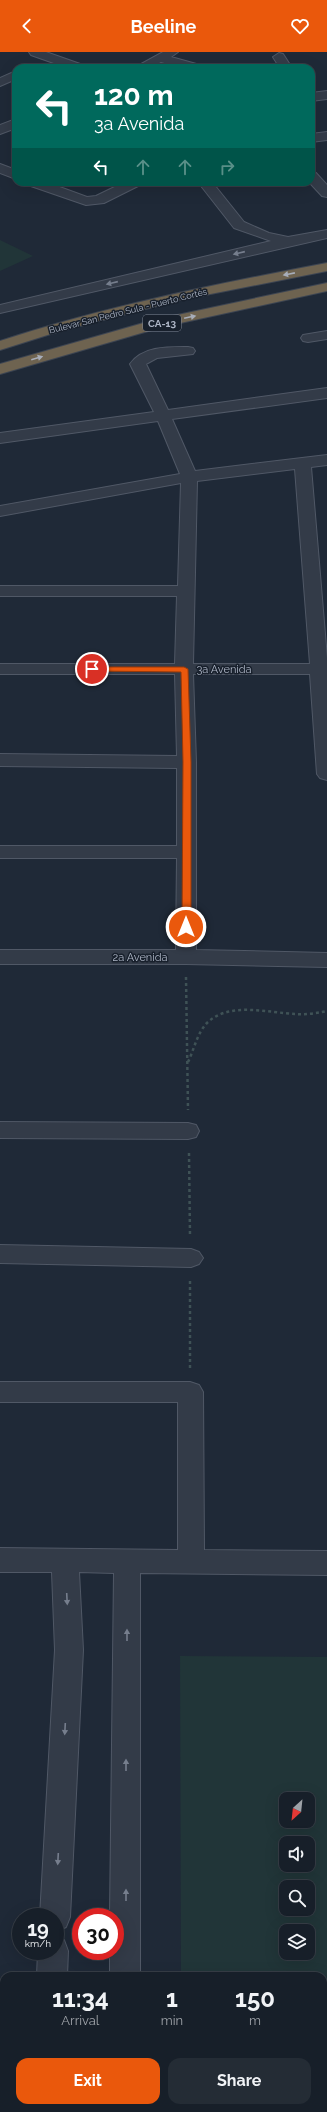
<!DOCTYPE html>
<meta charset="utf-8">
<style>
:root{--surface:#171f29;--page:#242c35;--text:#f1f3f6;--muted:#9ea2a8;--line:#363d46;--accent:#ea580c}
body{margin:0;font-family:Raleway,sans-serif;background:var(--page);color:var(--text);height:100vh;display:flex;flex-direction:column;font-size:15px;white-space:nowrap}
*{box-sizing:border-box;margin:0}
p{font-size:13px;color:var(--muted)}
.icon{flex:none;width:22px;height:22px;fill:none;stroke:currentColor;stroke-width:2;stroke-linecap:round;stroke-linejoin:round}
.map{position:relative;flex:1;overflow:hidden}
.sheet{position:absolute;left:0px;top:1920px;width:327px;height:140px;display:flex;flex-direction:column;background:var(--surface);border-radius:12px 12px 0 0;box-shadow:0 4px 16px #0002,0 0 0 1px var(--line)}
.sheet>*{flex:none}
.hud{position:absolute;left:12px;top:12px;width:303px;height:122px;border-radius:12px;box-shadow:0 4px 16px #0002,0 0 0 1px var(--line);background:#00695c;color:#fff;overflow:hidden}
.needle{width:26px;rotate:207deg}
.buttons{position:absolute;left:279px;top:1740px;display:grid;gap:8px}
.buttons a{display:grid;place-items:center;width:36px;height:36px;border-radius:8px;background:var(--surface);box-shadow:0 4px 16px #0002,0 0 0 1px var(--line);font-size:20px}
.speed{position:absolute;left:12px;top:1856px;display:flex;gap:8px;font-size:20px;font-weight:700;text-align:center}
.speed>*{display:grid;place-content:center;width:52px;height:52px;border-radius:50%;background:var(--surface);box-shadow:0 4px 16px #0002,0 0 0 1px var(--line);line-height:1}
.speed small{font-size:10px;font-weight:400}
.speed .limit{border:6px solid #d22;background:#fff;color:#111}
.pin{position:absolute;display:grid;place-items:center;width:34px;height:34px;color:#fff;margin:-17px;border:2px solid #fff;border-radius:50%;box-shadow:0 1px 4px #0007}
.me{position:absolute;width:44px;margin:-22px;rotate:0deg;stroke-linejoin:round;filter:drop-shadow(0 0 3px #0008)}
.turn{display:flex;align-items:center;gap:14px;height:84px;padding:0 16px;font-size:18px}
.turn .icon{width:52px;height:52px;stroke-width:2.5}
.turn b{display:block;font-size:28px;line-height:34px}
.lanes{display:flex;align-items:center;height:38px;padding:0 16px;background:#0003;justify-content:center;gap:20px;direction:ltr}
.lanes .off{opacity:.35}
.eta{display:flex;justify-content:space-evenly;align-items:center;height:68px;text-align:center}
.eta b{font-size:24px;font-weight:700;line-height:28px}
.primary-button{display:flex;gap:8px;margin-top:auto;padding:8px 16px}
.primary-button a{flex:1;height:46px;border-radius:12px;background:var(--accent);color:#fff;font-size:16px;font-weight:700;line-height:46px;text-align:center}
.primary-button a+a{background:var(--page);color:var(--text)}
header{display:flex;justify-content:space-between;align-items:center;height:52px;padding:0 16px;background:var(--accent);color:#fff;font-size:18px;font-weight:700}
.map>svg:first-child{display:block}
.green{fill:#213538;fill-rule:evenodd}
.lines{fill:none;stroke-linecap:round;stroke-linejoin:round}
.street-casing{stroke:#505866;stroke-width:2}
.highway-casing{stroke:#3d4552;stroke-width:2}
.path{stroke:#3f5256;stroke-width:2.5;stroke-dasharray:3 3;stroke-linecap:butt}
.street{fill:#333b48;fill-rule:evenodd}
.highway{fill:#6e6350;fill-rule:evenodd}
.oneway{fill:#767e8d}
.oneway2{fill:#a7adb9}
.route{fill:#ea580c;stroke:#983908}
.labels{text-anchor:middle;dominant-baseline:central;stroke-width:3;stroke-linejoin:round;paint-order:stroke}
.far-street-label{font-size:9px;fill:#adb5c5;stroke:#18202c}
.shield{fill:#18202c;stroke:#808897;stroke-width:1}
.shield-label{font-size:10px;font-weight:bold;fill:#adb5c5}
.street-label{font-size:11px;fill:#adb5c5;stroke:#18202c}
</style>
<header><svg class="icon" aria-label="back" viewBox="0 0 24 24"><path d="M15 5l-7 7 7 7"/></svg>Beeline<svg class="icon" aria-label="heart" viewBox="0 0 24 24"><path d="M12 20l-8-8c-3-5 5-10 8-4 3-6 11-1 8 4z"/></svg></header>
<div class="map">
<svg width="327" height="2060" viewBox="0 0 327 2060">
<rect width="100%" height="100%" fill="#1f2937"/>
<!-- green -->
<g class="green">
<path d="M 0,188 L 33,204 L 0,219 Z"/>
<path d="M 180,1604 L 327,1605 L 327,1959 L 323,1959 L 323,1924 L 181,1924 ZM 286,1747 L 308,1747 L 308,1769 L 286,1769 ZM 286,1791 L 308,1791 L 308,1813 L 286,1813 ZM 286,1835 L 308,1835 L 308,1857 L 286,1857 ZM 286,1879 L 308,1879 L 308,1901 L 286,1901 Z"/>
</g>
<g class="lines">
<!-- street casing -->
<g class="street-casing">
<g id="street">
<path d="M 29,0 L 46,0 L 83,13 L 85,16 L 68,16 L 31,3 Z"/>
<path d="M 163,0 L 178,0 L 171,5 L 200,13 L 202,16 L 182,16 L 161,10 L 149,16 L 134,16 Z"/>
<path d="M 279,1 L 283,2 L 292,16 L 280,16 L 273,5 Z"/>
<path d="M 16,19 L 16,27 L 0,34 L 0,26 Z"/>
<path d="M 327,39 L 327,47 L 311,49 L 311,41 Z"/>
<path d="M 16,67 L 16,76 L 0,82 L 0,73 Z"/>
<path d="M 327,80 L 327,88 L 311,90 L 311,82 Z"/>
<path d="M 0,112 L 16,118 L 16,127 L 0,121 Z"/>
<path d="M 311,120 L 316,121 L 327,133 L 327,145 L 322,144 L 309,130 L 311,130 Z"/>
<path d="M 26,130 L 46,130 L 87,145 L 96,144 L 125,130 L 142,130 L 140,133 L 104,151 L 86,153 L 28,133 Z"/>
<path d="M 198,130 L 212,130 L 244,170 L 269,181 L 288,185 L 327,178 L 327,186 L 0,261 L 0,253 L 271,189 L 234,176 Z"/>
<path d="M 327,279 L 327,287 L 308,290 L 303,289 L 301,286 L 303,283 Z"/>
<path d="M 188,295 L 193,296 L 195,299 L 193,302 L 157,306 L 146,312 L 168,358 L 327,336 L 327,346 L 172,367 L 195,419 L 327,403 L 327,413 L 311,415 L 327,606 L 327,728 L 320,726 L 317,722 L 310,622 L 193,622 L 196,710 L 196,898 L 327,901 L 327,915 L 186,912 L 0,912 L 0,898 L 176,898 L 177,806 L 0,806 L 0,794 L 177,794 L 177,716 L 0,714 L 0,702 L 177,704 L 175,622 L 0,622 L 0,612 L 175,612 L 177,544 L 0,544 L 0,534 L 178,534 L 181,431 L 0,464 L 0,454 L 180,422 L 158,369 L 0,391 L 0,381 L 154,360 L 130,312 C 143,294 168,295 188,295 ZM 295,417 L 310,612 L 193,612 L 197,429 Z"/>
<path d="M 0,1070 L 188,1071 L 196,1073 L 199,1079 L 196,1085 L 188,1087 L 0,1086 Z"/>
<path d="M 0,1193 L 191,1197 L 199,1200 L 203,1206 L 199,1212 L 191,1215 L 0,1211 Z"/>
<path d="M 0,1330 L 190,1330 L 199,1333 L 203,1340 L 204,1498 L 327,1499 L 327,1523 L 140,1521 L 140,1924 L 110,1924 L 110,1899 L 115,1899 L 115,1865 L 110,1865 L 114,1521 L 79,1520 L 83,1598 L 70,1865 L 66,1875 L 55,1880 L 55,1865 L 40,1865 L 55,1598 L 52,1520 L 0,1520 L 0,1496 L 178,1498 L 178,1350 L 0,1350 Z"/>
<path d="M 55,1885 L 64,1888 L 68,1899 L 67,1924 L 37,1924 L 38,1899 L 55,1899 Z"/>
<path d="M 0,2037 L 4,2037 L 4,2056 L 19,2056 L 17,2060 L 0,2060 Z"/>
<path d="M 29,2056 L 61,2056 L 60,2060 L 28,2060 Z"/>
<path d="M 79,2056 L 283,2056 L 285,2060 L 81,2060 Z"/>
</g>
</g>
<!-- highway casing -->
<g class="highway-casing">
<g id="highway">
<path d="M 327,211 L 327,219 L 180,248 L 57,280 L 0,298 L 0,289 C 107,254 217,232 327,211 Z"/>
<path d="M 327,231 L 327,239 L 162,275 L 0,322 L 0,312 L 154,268 Z"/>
</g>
</g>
<!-- path -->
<g class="path">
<path d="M 186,925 L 188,1058"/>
<path d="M 188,1010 C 194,998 197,981 207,971 C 229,949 269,961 296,962 C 307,963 317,961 327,959"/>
<path d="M 189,1101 L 190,1184"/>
<path d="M 190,1229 L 190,1316"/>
</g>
<!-- street -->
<use href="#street" class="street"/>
<!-- highway -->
<use href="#highway" class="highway"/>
</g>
<!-- one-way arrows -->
<defs><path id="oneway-solid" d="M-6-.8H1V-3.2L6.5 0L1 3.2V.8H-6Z"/></defs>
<g class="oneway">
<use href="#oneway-solid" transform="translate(239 201) rotate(167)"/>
<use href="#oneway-solid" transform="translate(112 231) rotate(167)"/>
<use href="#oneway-solid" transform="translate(67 1547) rotate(87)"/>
<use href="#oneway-solid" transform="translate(127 1583) rotate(-90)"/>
<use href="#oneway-solid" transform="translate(65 1677) rotate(93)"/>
<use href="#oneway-solid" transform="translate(126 1713) rotate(-90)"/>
<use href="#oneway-solid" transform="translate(58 1807) rotate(93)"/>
<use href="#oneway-solid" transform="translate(126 1843) rotate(-90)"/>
</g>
<g class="oneway2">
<use href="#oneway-solid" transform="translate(289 222) rotate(169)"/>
<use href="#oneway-solid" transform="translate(190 265) rotate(-12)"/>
<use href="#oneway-solid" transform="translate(37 306) rotate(-16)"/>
</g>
<!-- route -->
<path class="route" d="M 184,615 L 188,617 L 191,710 L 191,875 L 186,878 L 182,875 L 183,710 L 181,620 L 92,619 L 88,617 L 92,615 Z"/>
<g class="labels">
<!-- far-street labels -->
<g class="far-street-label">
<text transform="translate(128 259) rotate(-14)">Bulevar San Pedro Sula - Puerto Cortés</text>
</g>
<!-- shield labels -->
<rect class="shield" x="143" y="263" width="38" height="16" rx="3"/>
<g class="shield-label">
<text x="162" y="271">CA-13</text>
</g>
<!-- street labels -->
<g class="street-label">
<text x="224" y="617">3a Avenida</text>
<text x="140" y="905">2a Avenida</text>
</g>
</g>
</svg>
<div class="buttons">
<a><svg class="needle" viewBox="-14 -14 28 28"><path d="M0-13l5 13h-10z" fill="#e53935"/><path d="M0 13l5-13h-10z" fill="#9ea2a8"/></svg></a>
<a><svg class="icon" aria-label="sound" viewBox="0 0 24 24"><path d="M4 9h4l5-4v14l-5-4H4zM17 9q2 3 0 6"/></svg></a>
<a><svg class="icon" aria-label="search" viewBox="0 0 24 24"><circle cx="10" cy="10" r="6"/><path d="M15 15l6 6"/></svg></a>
<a><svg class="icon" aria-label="layers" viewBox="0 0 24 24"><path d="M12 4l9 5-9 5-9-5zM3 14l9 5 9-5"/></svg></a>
</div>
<div class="speed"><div>19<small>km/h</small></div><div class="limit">30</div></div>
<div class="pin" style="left:92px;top:617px;background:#d93025"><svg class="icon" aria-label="arrive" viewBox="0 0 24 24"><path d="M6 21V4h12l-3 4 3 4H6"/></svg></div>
<svg class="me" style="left:186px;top:875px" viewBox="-20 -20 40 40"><circle r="17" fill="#ea580c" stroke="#fff" stroke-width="3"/><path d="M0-11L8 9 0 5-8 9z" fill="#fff"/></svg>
<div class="hud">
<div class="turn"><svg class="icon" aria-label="left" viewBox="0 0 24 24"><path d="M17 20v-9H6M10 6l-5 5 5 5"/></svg><div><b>120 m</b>3a Avenida</div></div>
<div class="lanes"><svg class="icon" aria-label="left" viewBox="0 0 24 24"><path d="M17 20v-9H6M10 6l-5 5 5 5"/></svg><svg class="icon off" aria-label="ahead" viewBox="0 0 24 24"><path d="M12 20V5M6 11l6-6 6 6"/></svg><svg class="icon off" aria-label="ahead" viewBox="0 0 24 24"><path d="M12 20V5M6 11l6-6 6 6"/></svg><svg class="icon off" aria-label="right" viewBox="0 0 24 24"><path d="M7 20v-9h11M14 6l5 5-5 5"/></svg></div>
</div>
<section class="sheet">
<div class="eta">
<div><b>11:34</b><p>Arrival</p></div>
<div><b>1</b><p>min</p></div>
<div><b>150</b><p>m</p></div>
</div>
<div class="primary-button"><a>Exit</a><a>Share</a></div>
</section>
</div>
